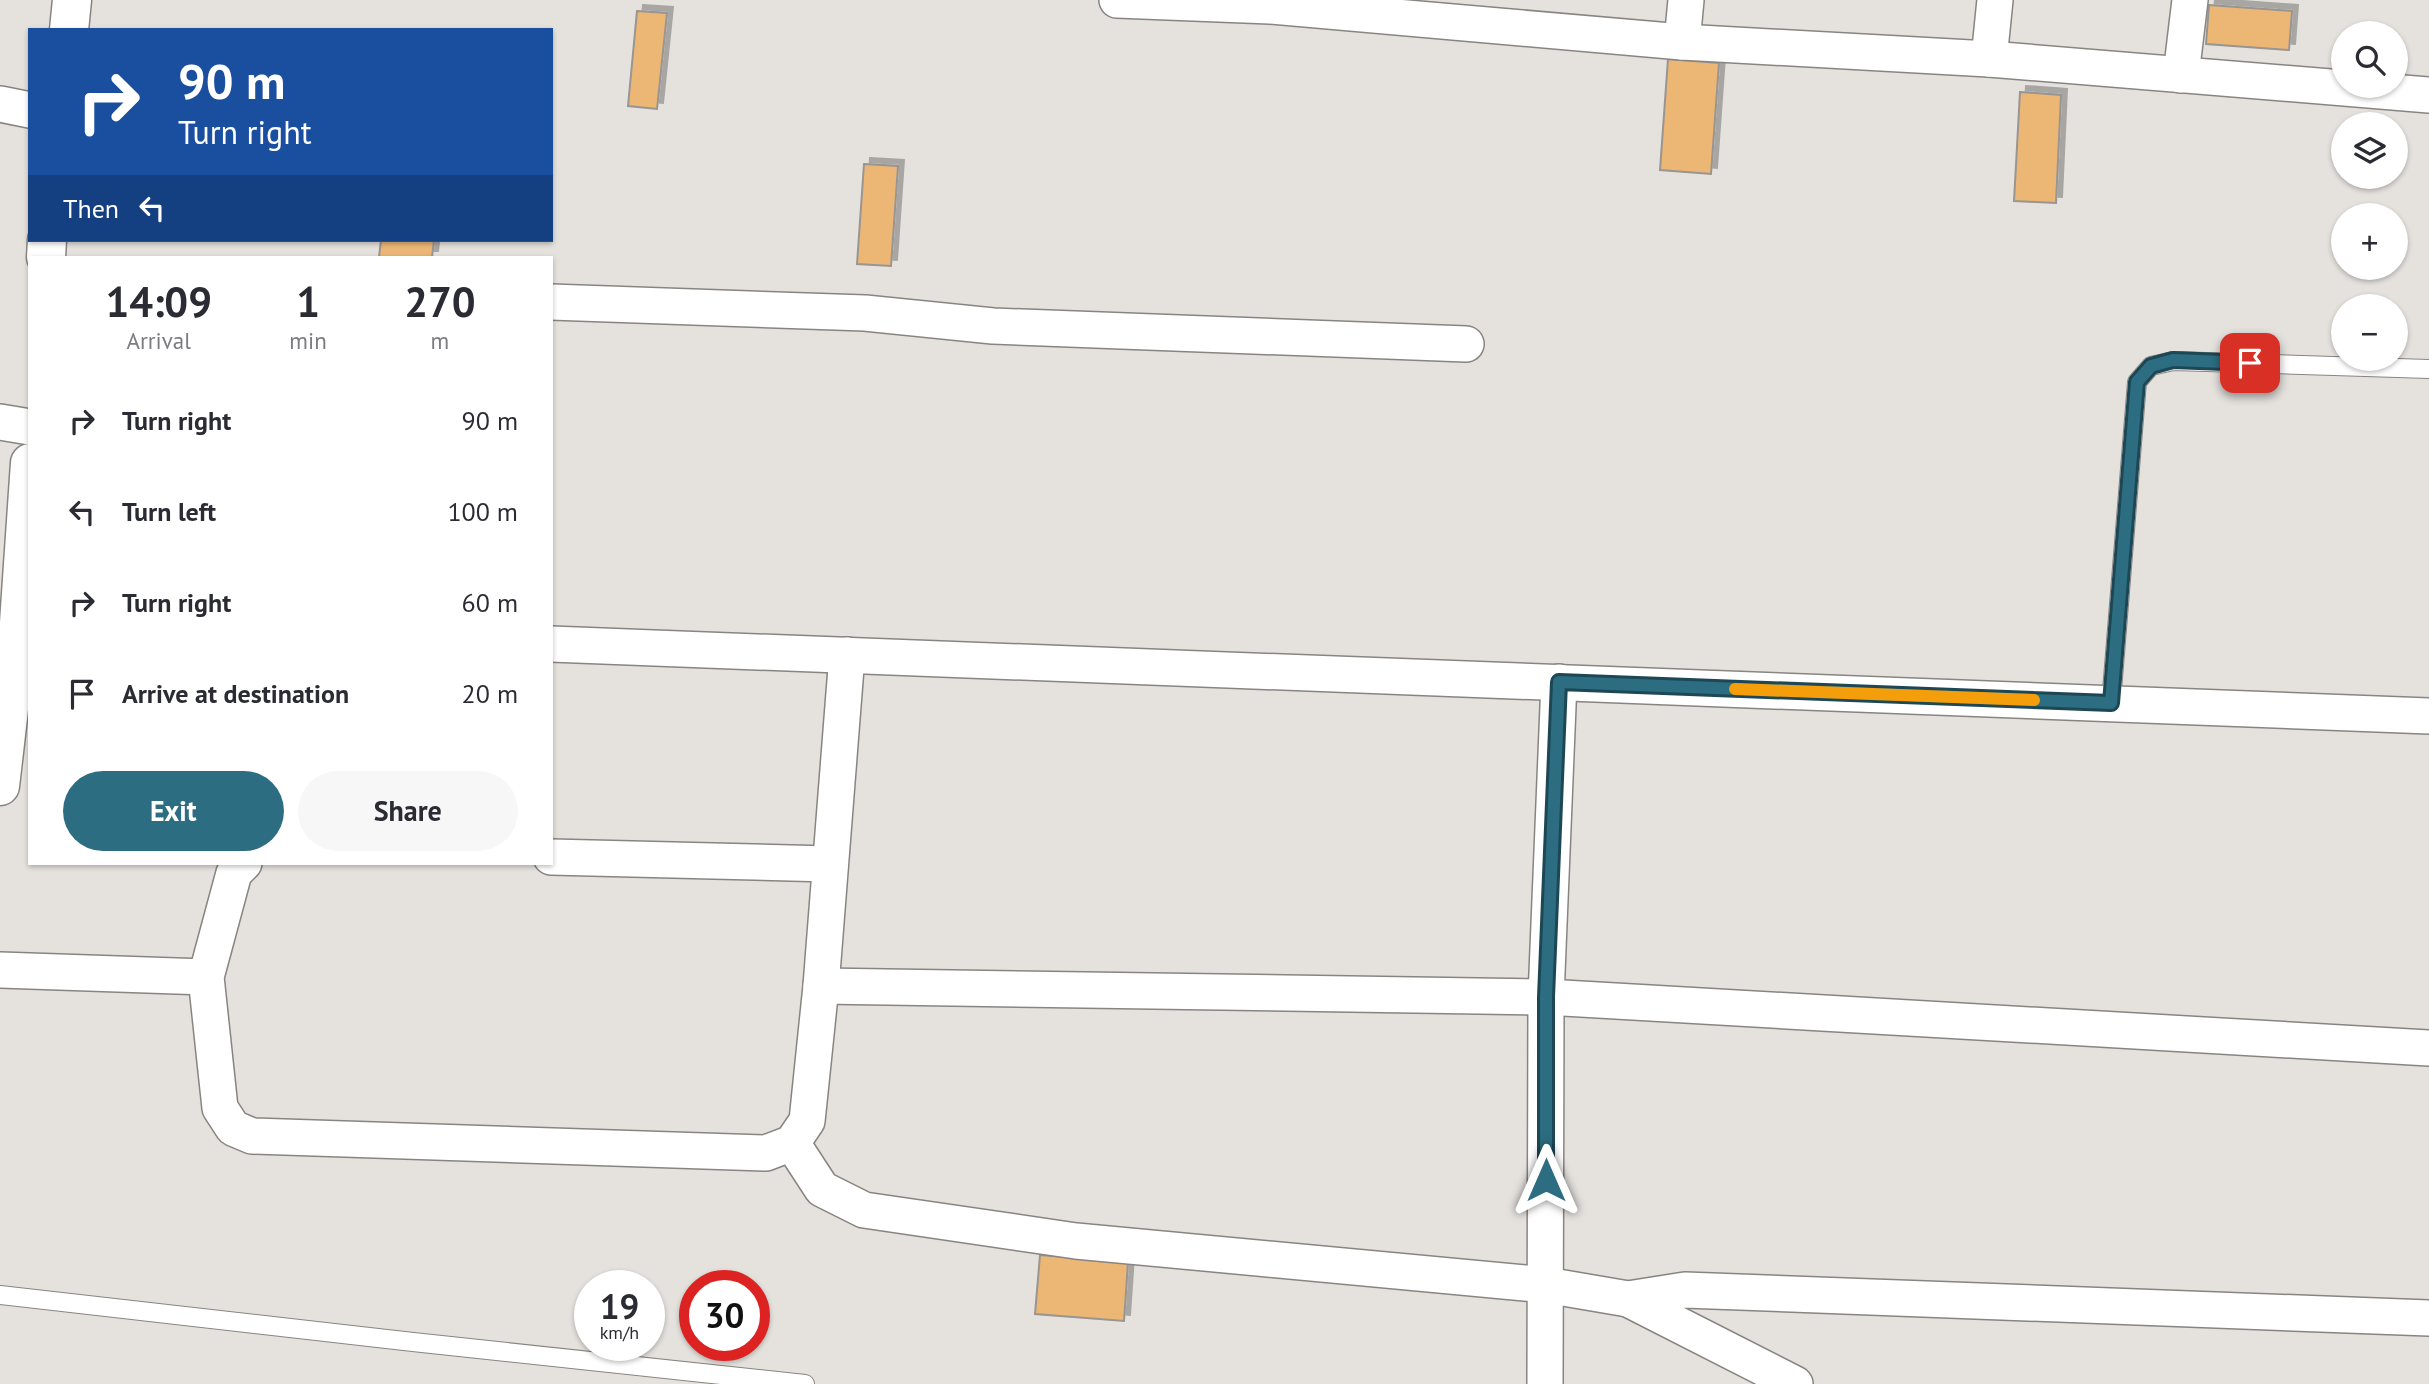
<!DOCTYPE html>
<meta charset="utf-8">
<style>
:root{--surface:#fff;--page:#f7f7f7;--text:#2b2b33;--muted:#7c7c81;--accent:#2c6d81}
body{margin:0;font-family:"PT Sans",sans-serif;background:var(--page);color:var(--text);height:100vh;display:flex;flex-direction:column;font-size:26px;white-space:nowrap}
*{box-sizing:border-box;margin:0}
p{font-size:23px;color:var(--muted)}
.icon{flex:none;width:38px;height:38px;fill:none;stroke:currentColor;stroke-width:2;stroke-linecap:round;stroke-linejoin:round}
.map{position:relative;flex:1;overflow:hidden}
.drawer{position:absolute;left:28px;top:256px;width:525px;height:609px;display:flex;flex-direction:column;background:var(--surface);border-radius:0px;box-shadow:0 2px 5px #0004}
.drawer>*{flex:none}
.guide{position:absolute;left:28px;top:28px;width:525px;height:214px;border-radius:0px;box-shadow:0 2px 5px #0004;background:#1a4fa0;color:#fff;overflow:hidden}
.buttons{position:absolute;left:2331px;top:21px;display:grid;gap:14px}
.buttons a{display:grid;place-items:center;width:77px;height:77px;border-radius:50%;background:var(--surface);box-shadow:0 2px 5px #0004;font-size:35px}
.speed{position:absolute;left:574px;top:1270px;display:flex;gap:14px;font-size:35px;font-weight:700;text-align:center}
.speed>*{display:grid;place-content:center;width:91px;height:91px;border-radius:50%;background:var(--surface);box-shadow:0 2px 5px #0004;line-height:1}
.speed small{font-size:18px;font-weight:400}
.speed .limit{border:10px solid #d22;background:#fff;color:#111}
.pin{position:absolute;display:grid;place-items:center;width:60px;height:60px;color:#fff;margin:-30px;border-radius:14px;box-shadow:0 4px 10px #0006}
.me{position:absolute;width:77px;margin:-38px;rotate:0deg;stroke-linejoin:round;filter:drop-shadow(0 0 5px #0008)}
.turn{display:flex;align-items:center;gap:24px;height:147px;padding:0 35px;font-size:32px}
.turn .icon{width:91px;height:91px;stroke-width:2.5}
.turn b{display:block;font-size:49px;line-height:60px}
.then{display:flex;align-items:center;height:66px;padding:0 35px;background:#0003;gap:14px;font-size:26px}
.eta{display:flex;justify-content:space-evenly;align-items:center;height:119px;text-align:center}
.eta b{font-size:42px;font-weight:600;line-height:49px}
.action{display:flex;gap:14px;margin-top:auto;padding:14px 35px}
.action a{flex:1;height:80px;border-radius:42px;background:var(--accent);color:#fff;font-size:28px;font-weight:600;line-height:80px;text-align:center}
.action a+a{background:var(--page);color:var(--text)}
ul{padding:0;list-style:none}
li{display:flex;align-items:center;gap:21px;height:91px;padding:0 35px}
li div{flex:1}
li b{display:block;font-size:26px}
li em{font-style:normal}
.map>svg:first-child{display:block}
.building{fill:#ecb674;stroke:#999592;stroke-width:2;filter:url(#shadow)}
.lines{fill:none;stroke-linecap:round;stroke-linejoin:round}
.service-casing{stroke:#888581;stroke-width:20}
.minor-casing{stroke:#888581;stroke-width:38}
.tertiary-casing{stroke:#888581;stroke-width:41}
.service{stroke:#fff;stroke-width:18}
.minor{stroke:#fff;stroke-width:35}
.tertiary{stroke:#fff;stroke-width:38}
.route-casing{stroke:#1d4754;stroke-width:18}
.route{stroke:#2c6d81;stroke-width:12}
.slow{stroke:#f59e0b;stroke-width:12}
</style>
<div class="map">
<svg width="2429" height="1384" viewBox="0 0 2429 1384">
<defs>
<filter id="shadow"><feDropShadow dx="6" dy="-6" stdDeviation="0" flood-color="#0004"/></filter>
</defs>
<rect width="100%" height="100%" fill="#e5e2de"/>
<!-- building -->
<g class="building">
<path d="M 2209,5 L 2292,11 L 2289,50 L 2206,44 Z"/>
<path d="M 637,11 L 667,13 L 657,109 L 628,106 Z"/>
<path d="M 1668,59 L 1719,63 L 1711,174 L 1660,170 Z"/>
<path d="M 2020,92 L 2061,95 L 2056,203 L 2014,201 Z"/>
<path d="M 864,164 L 898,166 L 891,266 L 857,264 Z"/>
<path d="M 381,240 L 434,240 L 432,257 L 379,257 Z"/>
<path d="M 1040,1255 L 1128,1262 L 1124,1321 L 1035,1314 Z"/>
</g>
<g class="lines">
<!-- service casing -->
<g class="service-casing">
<g id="service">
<path d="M 2111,703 L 2137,382 L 2151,366 L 2173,361 L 2429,369"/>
<path d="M 0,1295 L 413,1342 L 805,1384"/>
</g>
</g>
<!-- minor casing -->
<g class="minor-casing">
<g id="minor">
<path d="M 1117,0 L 1270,6 L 1682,42 L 1989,59 L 2429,95"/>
<path d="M 1682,42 L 1686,0"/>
<path d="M 1989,59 L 1995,0"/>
<path d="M 2181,75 L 2190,0"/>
<path d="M 0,104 L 30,110"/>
<path d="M 551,302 L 865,313 L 993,326 L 1466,344"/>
<path d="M 0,422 L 30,427"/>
<path d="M 551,644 L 2429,716"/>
<path d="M 551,857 L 830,864"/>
<path d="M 244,863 L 234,873 L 206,977 L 220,1108 L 233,1128 L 252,1136 L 766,1153 L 792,1143 L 807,1121 L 821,986 L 847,655"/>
<path d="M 0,970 L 206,977"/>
<path d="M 821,986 L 1546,997 L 2429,1048"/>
<path d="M 792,1143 L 822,1189 L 864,1210 L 1076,1241 L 1546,1285 L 1628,1299 L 1795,1384"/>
<path d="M 1628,1299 L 1685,1290 L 2429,1318"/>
<path d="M 1545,1384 L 1546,997 L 1559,682"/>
</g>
</g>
<!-- tertiary casing -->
<g class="tertiary-casing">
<g id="tertiary">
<path d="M 69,30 L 72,0"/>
<path d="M 46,257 L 47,240"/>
<path d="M 0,786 L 19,623 L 30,463"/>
</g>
</g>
<!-- service -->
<use href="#service" class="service"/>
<!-- minor -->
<use href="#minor" class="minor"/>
<!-- tertiary -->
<use href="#tertiary" class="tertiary"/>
</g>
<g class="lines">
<!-- route casing -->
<g class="route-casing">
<path id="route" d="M 1546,1180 L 1546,997 L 1559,682 L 2111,703 L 2137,382 L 2151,366 L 2173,360 L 2250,363"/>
</g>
<!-- route -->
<use href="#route" class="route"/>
<!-- slow -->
<path class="slow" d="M 1735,689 L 2034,700"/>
</g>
</svg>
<div class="buttons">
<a><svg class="icon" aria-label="search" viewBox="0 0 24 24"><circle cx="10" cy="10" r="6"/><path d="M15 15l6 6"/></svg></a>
<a><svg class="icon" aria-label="layers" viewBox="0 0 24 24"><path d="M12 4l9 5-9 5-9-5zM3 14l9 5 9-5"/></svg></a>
<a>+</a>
<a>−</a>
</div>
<div class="speed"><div>19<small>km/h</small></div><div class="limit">30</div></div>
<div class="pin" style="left:2250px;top:363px;background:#d93025"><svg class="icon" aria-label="arrive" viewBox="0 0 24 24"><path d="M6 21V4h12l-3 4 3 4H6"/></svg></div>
<svg class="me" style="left:1546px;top:1180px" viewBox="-20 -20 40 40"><path d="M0-17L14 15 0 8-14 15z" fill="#2c6d81" stroke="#fff" stroke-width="4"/></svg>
<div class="guide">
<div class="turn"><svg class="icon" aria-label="right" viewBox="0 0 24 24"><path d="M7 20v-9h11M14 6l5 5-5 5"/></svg><div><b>90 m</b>Turn right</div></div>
<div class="then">Then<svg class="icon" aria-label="left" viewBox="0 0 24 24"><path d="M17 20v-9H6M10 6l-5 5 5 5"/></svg></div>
</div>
<section class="drawer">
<div class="eta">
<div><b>14:09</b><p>Arrival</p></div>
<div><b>1</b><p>min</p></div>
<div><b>270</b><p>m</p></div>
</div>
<ul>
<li><svg class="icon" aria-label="right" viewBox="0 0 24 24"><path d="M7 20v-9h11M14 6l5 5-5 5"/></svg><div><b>Turn right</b></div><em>90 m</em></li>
<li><svg class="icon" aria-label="left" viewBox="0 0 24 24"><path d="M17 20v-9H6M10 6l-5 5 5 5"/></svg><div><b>Turn left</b></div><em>100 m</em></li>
<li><svg class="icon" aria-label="right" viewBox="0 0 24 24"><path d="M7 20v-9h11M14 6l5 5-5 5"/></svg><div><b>Turn right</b></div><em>60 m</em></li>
<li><svg class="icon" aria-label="arrive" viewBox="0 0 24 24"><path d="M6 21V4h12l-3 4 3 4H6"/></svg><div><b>Arrive at destination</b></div><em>20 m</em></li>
</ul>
<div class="action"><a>Exit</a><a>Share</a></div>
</section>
</div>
